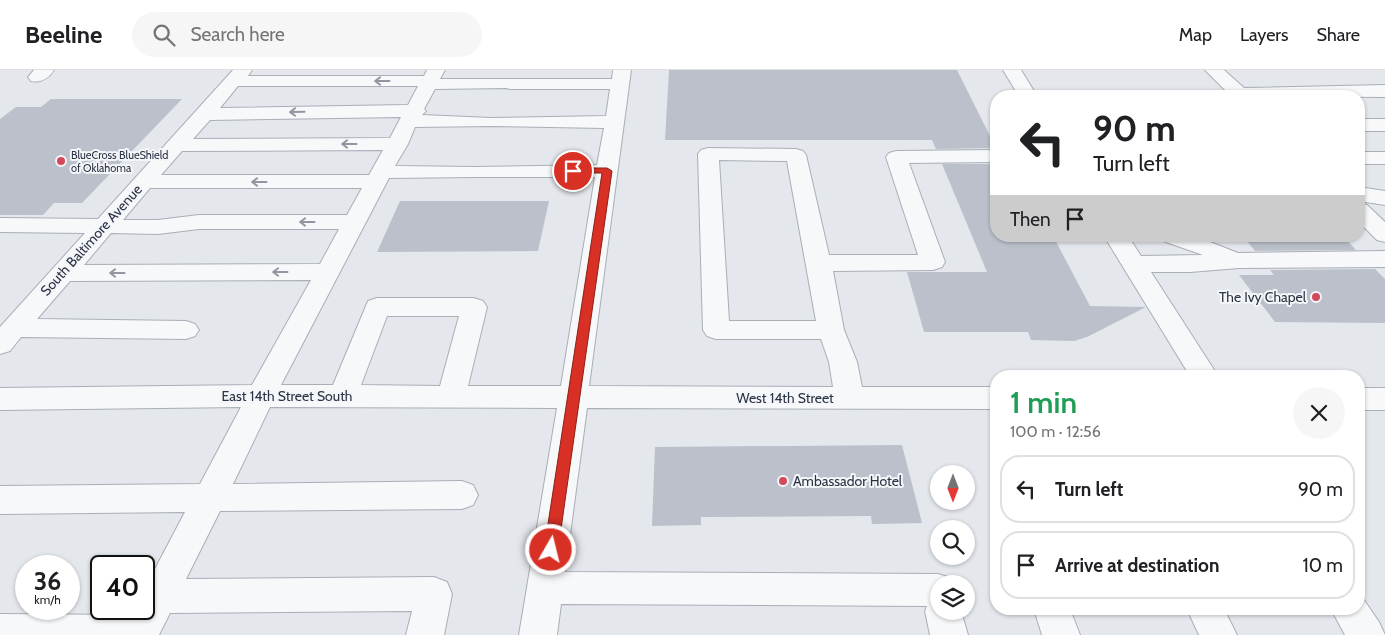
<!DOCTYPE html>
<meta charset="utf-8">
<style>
:root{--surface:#fff;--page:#f6f6f6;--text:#202124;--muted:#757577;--line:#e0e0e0}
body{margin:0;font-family:Cabin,sans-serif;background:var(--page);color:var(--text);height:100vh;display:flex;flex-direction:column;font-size:19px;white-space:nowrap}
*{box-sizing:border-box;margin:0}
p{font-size:16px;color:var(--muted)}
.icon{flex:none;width:28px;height:28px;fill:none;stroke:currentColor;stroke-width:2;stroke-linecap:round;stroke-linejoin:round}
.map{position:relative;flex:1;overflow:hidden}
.panel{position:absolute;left:990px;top:300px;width:375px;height:245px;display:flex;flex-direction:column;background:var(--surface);border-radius:20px;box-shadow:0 1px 4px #0004}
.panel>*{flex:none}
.guide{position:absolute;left:990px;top:20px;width:375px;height:152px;border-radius:20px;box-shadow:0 1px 4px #0004;background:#fff;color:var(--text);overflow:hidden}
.needle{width:32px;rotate:180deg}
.buttons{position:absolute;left:930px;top:395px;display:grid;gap:10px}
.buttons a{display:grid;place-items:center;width:45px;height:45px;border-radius:50%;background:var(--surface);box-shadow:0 1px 4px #0004;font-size:25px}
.speed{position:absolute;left:15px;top:485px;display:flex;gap:10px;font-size:25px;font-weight:700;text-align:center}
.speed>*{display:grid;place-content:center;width:65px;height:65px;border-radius:50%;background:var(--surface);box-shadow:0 1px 4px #0004;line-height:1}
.speed small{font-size:12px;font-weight:400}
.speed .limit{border:2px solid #111;border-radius:8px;background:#fff;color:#111}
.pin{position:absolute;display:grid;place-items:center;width:42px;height:42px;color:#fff;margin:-21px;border:2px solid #fff;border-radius:50%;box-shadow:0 1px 5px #0007}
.me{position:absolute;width:55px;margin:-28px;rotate:8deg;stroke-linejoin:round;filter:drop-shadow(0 0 4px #0008)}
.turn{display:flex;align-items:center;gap:18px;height:105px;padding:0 20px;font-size:22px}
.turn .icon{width:65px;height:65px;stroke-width:2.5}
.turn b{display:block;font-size:35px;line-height:42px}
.then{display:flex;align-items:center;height:48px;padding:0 20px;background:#0003;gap:10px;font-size:19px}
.round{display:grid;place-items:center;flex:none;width:52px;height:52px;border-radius:26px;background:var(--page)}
.summary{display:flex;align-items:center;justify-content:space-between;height:85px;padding:0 20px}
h1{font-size:30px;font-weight:600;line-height:38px;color:#1e9e55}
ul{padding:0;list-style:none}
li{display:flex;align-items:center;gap:15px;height:68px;margin:0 10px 8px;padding:0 10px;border:2px solid var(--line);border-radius:20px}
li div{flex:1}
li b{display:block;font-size:19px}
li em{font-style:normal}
header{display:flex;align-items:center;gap:30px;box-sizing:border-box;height:70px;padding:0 25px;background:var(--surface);border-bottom:1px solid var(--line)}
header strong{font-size:24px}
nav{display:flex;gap:28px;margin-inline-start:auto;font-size:18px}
.search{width:350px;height:45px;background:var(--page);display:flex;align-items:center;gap:12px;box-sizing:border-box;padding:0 18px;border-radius:28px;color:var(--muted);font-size:19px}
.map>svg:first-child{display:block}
.building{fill:#bbc0ca}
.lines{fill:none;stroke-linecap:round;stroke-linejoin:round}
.minor-casing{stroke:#a9aeb7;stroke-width:2}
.minor{fill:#f7f8fa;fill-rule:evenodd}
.oneway{stroke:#9196a0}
.route{fill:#d93025;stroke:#8d1f18}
.poi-dot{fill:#d1495b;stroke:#f4f6f9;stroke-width:2}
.labels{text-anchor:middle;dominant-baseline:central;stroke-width:4;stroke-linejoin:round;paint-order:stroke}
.far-poi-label{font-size:11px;fill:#2b3445;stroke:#f4f6f9;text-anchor:start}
.street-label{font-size:14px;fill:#2b3445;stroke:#f4f6f9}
.poi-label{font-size:14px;fill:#2b3445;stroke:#f4f6f9;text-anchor:end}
</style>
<header>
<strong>Beeline</strong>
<div class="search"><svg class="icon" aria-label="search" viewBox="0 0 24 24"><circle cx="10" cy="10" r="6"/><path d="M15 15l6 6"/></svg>Search here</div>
<nav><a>Map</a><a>Layers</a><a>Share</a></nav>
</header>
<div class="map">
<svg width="1385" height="565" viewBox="0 0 1385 565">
<rect width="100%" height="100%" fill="#e4e7ec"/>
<!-- building -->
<g class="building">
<path d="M 669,0 L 957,0 L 996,78 L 936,79 L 932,70 L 665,70 Z"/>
<path d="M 51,29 L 182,29 L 82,133 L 54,133 L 43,145 L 0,145 L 0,49 L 16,37 L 41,37 Z"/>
<path d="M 942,94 L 996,94 L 996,166 L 1053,166 L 1090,236 L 1146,237 L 1087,267 L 1074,271 L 1031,270 L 1028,262 L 924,262 L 907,202 L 987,202 Z"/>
<path d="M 400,131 L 549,131 L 538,181 L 377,182 Z"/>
<path d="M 1243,166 L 1343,166 L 1356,180 L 1255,181 Z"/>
<path d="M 1375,199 L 1385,209 L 1385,253 L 1275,252 L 1239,205 L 1274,205 L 1270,200 Z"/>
<path d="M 902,375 L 922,453 L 872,454 L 871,446 L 701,447 L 701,455 L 652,456 L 655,377 Z"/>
</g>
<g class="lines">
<!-- minor casing -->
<g class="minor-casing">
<g id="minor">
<path d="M 34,0 L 54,0 C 48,9 41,13 31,11 L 28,7 Z"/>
<path d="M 233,0 L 252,0 L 248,6 L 424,6 L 427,0 L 445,0 L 440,9 L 612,9 L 613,0 L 631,0 L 589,316 L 833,317 L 829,292 L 821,269 L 716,269 L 707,266 L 703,260 L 698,84 L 701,80 L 708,78 L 796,79 L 803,81 L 806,85 L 829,185 L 918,185 L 886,87 L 889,83 L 896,81 L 996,80 L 996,92 L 909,93 L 945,192 L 942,197 L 933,200 L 833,201 L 844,260 L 857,292 L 862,317 L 996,317 L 996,339 L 587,338 L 565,502 L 938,504 L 951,508 L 953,514 L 939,514 L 939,541 L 961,541 L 968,565 L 930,565 L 925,541 L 927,536 L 561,534 L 557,565 L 519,565 L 557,338 L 270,337 L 233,414 L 462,411 L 473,415 L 478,425 L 473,435 L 462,439 L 220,441 L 186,509 L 434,507 L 447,512 L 452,524 L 444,565 L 406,565 L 412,541 L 170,543 L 159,565 L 0,565 L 0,544 L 131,545 L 134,539 L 144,539 L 144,520 L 185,442 L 0,444 L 0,416 L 200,414 L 241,337 L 0,340 L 0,318 L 252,315 L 311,210 L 70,211 L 37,249 L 186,251 L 195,254 L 199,260 L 195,266 L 186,269 L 21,267 L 10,281 L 0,284 L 0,257 L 85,163 L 0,162 L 0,148 L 98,149 ZM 238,16 L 418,16 L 408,35 L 220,38 ZM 506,18 L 510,19 L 610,19 L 606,46 L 491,48 L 422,45 L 426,41 L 424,39 L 435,19 ZM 401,47 L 390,68 L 193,69 L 210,50 ZM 491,56 L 604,58 L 597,95 L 474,97 L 395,96 L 408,74 L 415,57 ZM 383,80 L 369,105 L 161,105 L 182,81 ZM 719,90 L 787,91 L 816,251 L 729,251 ZM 474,107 L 595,107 L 561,316 L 468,316 L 487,237 L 483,231 L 474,228 L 377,228 L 368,231 L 333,315 L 281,315 L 389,108 ZM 150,118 L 362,118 L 347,145 L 199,145 L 158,150 L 123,150 ZM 199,159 L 339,159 L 320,194 L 84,195 L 111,163 L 158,164 ZM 387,246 L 459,246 L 440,316 L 361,315 Z"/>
<path d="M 1003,0 L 1021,0 L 1037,26 L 1019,26 Z"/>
<path d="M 1205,0 L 1224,0 L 1244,18 L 1385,15 L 1385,27 L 1231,26 Z"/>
<rect x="1359" y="49" width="26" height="12"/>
<rect x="1359" y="82" width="26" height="12"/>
<path d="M 1359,117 L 1385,121 L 1385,135 L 1359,131 Z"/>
<path d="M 1359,133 L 1367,135 L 1385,152 L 1385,172 L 1377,170 L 1359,152 Z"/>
<path d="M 1104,166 L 1128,166 L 1141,186 L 1203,185 L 1163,171 L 1159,166 L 1195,166 L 1238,183 L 1385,181 L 1385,197 L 1239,198 L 1190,202 L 1151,202 L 1218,306 L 1190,306 Z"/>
<rect x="1359" y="318" width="26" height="22"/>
<path d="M 1359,526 L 1362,527 L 1379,552 L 1385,565 L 1345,565 L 1331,539 L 1359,539 Z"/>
<path d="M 1034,539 L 1070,539 L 1080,565 L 1042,565 Z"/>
<path d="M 1187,539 L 1224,539 L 1237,565 L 1199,565 Z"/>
</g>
</g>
<!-- minor -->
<use href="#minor" class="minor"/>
</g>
<!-- one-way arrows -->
<defs><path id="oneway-shaft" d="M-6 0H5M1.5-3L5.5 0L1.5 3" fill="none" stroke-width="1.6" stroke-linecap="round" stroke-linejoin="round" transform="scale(1.25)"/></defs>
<g class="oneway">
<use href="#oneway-shaft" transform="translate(382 11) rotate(-180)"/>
<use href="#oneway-shaft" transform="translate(297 42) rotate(179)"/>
<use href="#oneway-shaft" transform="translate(349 74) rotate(180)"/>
<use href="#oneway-shaft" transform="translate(259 112) rotate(180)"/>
<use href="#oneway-shaft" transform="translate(307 152) rotate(180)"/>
<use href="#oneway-shaft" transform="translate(280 202) rotate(180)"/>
<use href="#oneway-shaft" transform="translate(117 203) rotate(180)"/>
</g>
<!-- route -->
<path class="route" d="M 573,98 L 607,98 L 612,101 L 558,480 L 556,485 L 551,487 L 546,485 L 544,480 L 602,103 L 570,103 L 570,99 Z"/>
<!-- markers -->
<g class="poi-dot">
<circle cx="61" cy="91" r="5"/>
<circle cx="1316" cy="227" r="5"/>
<circle cx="783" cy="411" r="5"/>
</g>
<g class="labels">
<!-- far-poi labels -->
<g class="far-poi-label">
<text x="71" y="85">BlueCross BlueShield<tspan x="71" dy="13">of Oklahoma</tspan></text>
</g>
<!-- street labels -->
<g class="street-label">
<text transform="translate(91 170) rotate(-48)">South Baltimore Avenue</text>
<text x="287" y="326">East 14th Street South</text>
<text x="785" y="328">West 14th Street</text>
</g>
<!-- poi labels -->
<g class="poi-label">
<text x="1306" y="227">The Ivy Chapel</text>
<text x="793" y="411" text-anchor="start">Ambassador Hotel</text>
</g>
</g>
</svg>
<div class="buttons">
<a><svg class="needle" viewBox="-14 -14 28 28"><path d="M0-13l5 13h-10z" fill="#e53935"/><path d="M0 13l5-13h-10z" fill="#757577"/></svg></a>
<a><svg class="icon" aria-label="search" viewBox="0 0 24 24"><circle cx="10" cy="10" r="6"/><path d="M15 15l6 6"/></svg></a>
<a><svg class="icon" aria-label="layers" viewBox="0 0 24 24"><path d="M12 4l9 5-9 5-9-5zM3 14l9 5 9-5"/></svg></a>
</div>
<div class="speed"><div>36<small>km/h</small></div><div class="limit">40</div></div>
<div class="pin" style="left:573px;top:101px;background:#d93025"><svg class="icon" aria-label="arrive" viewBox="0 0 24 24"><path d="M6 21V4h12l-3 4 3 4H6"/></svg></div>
<svg class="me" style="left:551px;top:480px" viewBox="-20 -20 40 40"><circle r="17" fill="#d93025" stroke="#fff" stroke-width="3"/><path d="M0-11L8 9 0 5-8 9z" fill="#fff"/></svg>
<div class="guide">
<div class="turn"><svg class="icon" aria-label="left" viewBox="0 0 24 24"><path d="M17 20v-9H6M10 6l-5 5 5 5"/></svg><div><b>90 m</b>Turn left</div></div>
<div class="then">Then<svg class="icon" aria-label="arrive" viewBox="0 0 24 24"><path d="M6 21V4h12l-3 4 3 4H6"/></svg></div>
</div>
<section class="panel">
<div class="summary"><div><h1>1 min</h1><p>100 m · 12:56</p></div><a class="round"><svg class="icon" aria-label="close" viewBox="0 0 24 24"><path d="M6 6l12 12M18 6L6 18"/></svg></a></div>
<ul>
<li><svg class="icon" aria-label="left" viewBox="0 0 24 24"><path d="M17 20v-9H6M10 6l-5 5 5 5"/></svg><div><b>Turn left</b></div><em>90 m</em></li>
<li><svg class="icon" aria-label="arrive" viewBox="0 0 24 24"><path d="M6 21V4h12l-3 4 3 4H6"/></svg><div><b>Arrive at destination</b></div><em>10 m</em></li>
</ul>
</section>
</div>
